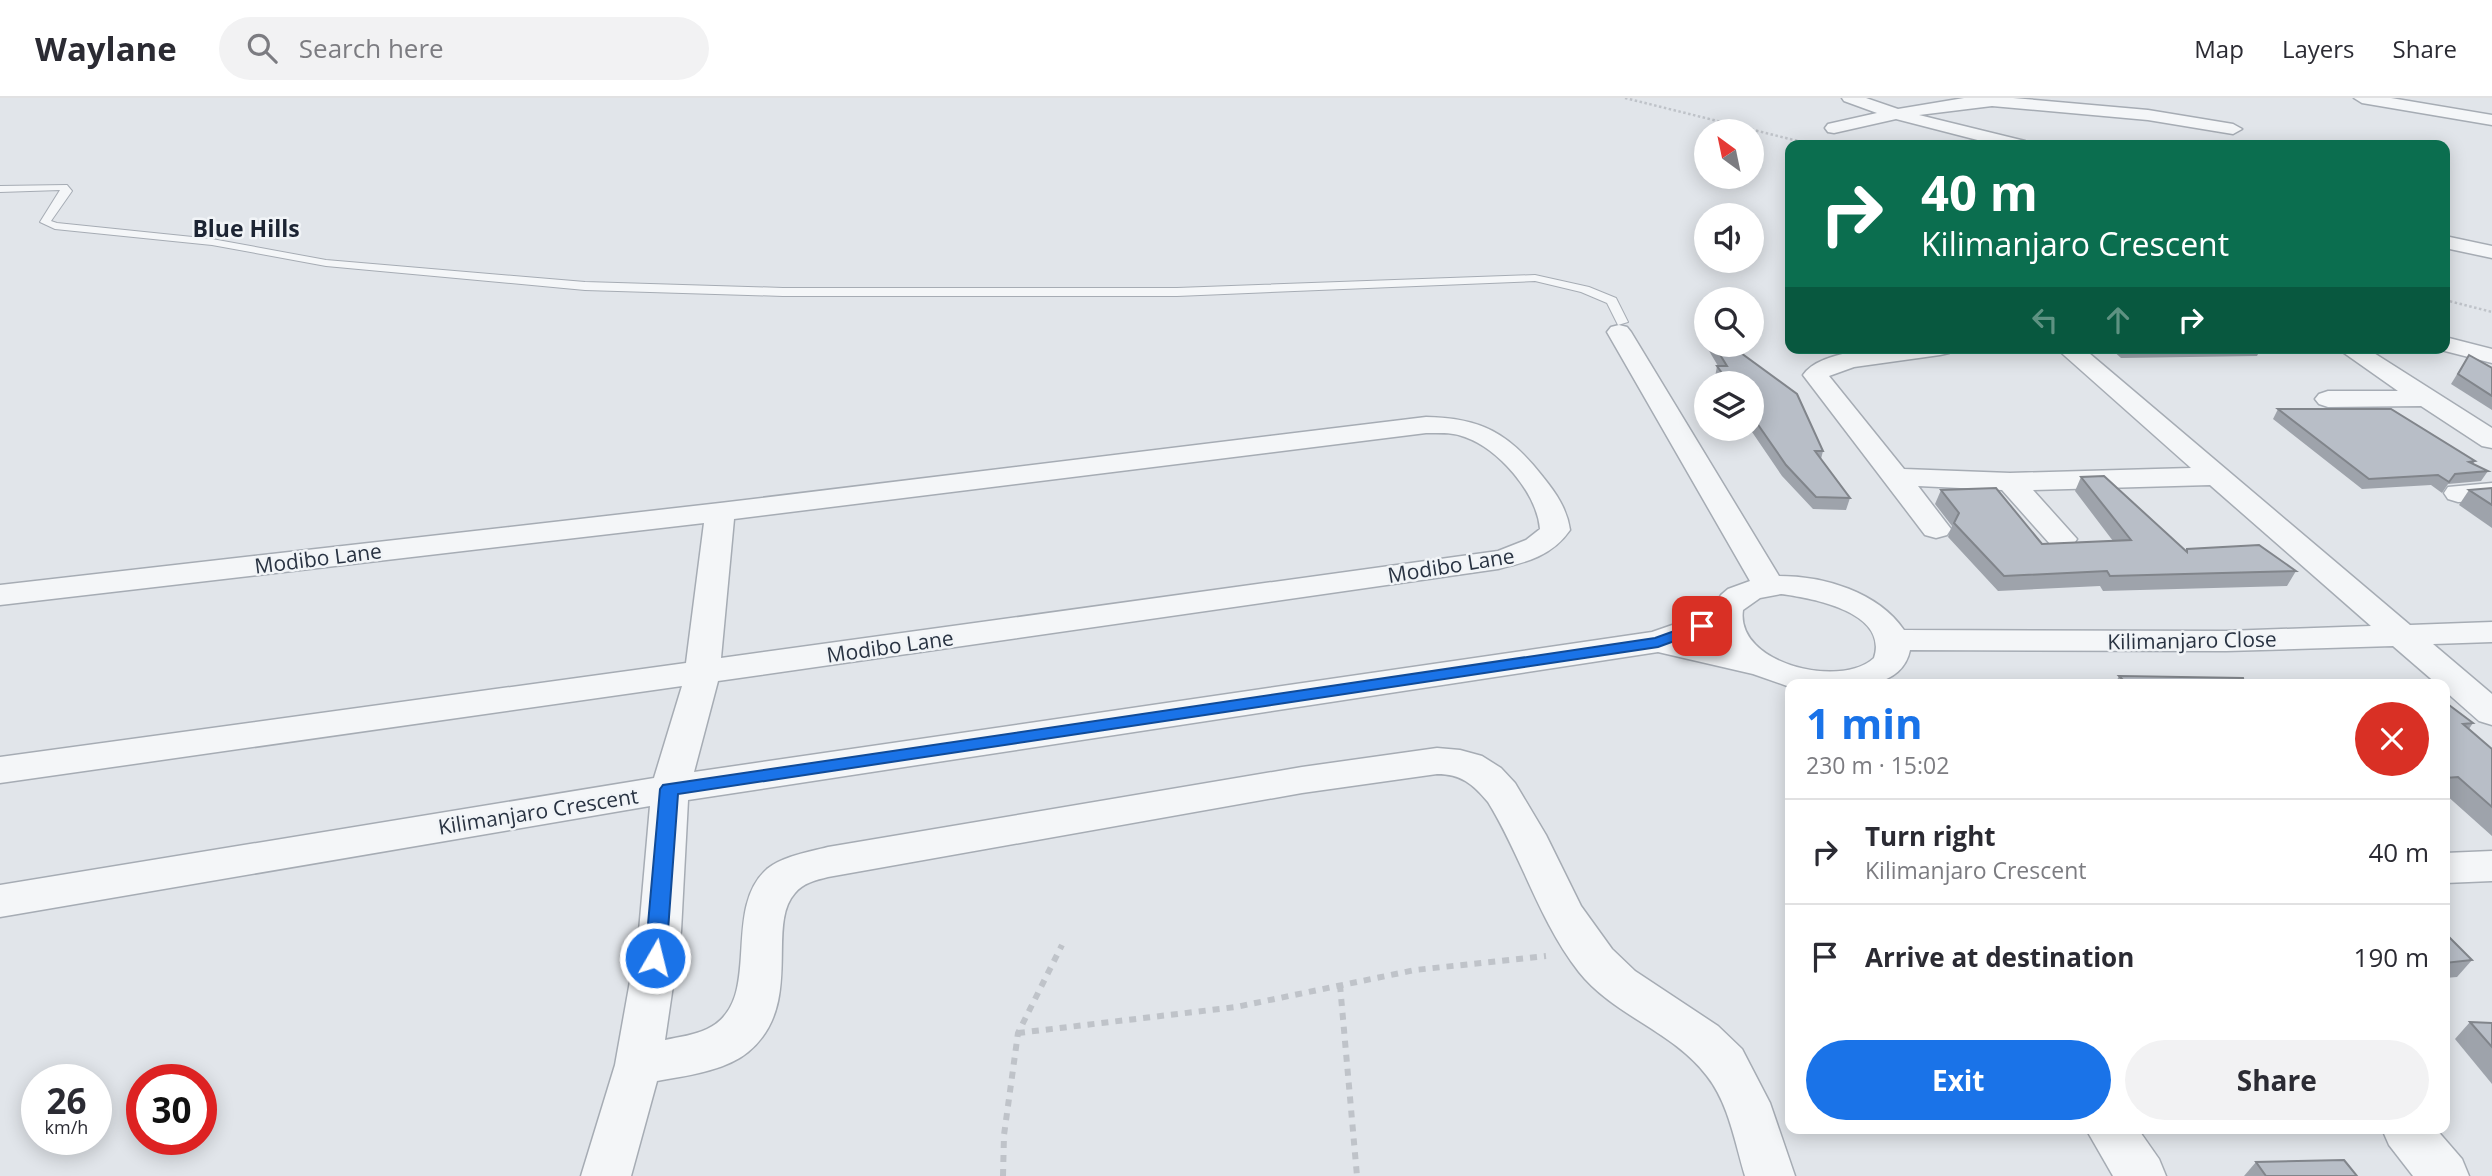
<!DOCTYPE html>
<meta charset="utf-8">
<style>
:root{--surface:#fff;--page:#f2f2f3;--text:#2b2b33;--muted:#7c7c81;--line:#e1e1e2;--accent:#1a73e8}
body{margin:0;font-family:"Open Sans",sans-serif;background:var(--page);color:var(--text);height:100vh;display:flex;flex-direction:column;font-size:26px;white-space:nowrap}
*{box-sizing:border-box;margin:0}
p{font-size:23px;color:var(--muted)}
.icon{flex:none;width:38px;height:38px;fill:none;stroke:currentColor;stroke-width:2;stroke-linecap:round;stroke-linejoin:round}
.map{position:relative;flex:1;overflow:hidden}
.side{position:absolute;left:1785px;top:581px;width:665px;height:455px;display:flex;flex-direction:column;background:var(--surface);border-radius:14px;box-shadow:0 4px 18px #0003}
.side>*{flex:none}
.top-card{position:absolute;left:1785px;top:42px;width:665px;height:214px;border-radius:14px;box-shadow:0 4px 18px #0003;background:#0b6e4f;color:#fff;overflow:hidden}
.needle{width:46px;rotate:327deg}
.fabs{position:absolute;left:1694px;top:21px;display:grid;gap:14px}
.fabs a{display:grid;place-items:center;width:70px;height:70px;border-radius:50%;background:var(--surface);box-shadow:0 4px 18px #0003;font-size:35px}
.speed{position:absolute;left:21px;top:966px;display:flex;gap:14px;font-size:35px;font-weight:700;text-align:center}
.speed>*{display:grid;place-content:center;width:91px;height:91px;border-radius:50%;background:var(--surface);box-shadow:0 4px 18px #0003;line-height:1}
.speed small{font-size:18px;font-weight:400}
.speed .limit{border:10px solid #d22;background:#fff;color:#111}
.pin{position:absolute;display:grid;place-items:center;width:60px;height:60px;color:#fff;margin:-30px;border-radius:14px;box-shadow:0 4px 10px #0006}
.me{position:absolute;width:77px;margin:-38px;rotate:8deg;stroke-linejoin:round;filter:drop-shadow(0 0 5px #0008)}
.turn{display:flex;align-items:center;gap:24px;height:147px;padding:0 21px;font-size:32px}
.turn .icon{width:91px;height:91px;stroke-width:2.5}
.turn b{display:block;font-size:49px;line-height:60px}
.lanes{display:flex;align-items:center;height:66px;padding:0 21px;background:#0003;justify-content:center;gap:35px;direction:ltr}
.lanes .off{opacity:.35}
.round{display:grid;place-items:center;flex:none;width:74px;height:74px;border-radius:37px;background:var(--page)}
.headline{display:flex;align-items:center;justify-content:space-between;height:119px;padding:0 21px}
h1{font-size:42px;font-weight:700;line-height:52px;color:var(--accent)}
.primary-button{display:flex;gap:14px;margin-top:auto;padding:14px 21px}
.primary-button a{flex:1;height:80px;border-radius:42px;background:var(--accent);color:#fff;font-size:28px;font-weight:700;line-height:80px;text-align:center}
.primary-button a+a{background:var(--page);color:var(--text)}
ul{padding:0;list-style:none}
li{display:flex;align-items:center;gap:21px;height:105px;padding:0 21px;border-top:2px solid var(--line)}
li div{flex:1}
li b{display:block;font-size:26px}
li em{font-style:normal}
header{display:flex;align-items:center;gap:42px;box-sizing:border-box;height:98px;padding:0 35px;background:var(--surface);border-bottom:2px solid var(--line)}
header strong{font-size:33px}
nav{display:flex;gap:38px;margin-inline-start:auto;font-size:24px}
.search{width:490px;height:63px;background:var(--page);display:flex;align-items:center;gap:18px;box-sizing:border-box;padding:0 24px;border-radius:38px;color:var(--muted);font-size:26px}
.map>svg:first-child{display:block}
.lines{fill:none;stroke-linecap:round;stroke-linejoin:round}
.service-casing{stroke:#a6acb4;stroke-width:2}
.minor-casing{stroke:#a6acb4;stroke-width:3}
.path-far1{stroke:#bfc3c9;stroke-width:2.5;stroke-dasharray:2.5 2.5;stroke-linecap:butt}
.path{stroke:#bfc3c9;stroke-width:6;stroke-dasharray:7 7;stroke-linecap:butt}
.service{fill:#f4f6f8;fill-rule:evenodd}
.minor{fill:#f4f6f8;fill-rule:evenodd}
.wall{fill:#9ea3ab}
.building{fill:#b8bec7;stroke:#81858b;stroke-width:2}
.route{fill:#1a73e8;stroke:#114b97;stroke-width:2}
.labels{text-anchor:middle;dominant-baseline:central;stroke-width:5;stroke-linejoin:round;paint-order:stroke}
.street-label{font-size:21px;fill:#293342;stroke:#f1f4f7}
.far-district-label{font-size:23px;font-weight:bold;fill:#1c2433;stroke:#f1f4f7}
</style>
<header>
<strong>Waylane</strong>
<div class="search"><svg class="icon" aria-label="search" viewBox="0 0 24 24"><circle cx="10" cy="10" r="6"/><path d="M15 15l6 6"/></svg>Search here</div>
<nav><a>Map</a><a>Layers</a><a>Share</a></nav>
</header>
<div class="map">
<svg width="2492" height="1078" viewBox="0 0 2492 1078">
<rect width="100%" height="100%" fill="#e1e5ea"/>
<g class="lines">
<!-- service casing -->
<g class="service-casing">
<path id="service" d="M 67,87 L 72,93 L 51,123 L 57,125 L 212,141 L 326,162 L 585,184 L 783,190 L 1177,190 L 1535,177 L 1589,189 L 1616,200 L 1628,224 L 1618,227 L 1607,205 L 1581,194 L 1535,183 L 1177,198 L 783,198 L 585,192 L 326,168 L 212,147 L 55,131 L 40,124 L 60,92 L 0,94 L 0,88 Z"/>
</g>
<!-- minor casing -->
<g class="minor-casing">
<g id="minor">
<path d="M 1842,0 L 1866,0 L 1898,11 L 1964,0 L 2013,0 L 2148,12 L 2233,26 L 2242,31 L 2233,36 L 2148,22 L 1992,8 L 1919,17 L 2025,43 L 2028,47 L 1997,47 L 1896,21 L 1834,35 L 1828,34 L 1825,30 L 1828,26 L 1877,15 L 1844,3 Z"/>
<path d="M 2354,0 L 2391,0 L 2492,17 L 2492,27 L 2362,5 Z"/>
<path d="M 2445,138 L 2492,148 L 2492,160 L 2445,150 Z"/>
<path d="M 1619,227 L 1627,229 L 1631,234 L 1779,478 C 1824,478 1878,494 1904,532 L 2226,533 L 2371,528 L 2210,387 L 2033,392 L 2077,441 L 2073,447 L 2062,450 L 2051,447 L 2002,392 L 1918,388 L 1951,431 L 1947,437 L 1936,440 L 1925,437 L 1803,277 C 1825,245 1916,250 1952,250 L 1949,255 L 1940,257 L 1854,269 L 1829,278 L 1904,371 L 2010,375 L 2191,370 L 2056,250 L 2083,250 L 2410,527 L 2492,524 L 2492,544 L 2433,546 L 2492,596 L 2492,627 L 2479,623 L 2445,593 L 2445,586 L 2437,586 L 2393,548 L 2226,553 L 1910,552 C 1900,601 1827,586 1790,586 L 1790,589 L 1753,576 L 1658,554 L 688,702 L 681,833 L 665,942 C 679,939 695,937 707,931 C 765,904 720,813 767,771 C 783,758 809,754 828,749 L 1302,669 L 1437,650 L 1460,652 L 1482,658 L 1501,670 L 1515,685 L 1546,737 L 1581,808 L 1612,851 L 1635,873 L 1718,928 L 1742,951 L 1770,1005 L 1795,1078 L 1745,1078 C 1735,1045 1729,1006 1707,978 C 1673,933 1614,918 1579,874 C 1539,823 1522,759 1488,704 C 1473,686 1461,676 1437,676 L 1302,695 L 828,779 C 816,782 803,785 795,795 C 765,828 805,907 748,954 C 725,973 685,978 657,983 L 631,1078 L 581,1078 L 615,967 L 639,833 L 650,708 L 0,819 L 0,787 L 654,680 L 682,588 L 0,685 L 0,659 L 686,565 L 704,425 L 0,507 L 0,487 L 720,405 L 1426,319 C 1481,320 1509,335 1543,379 C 1556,395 1567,411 1570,432 C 1552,458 1527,464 1498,471 L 718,583 L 694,674 L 1652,534 L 1710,514 L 1721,497 L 1728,491 L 1750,483 L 1607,234 L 1611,229 ZM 1426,335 C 1439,335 1453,334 1465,339 C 1499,351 1537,395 1540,431 L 1526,442 L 1498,453 L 721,560 L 734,421 ZM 1781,496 C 1812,500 1889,514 1874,560 C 1841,591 1735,566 1743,512 L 1760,500 ZM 1712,536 L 1719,547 L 1695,542 Z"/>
<path d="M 2445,239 L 2492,251 L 2492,265 L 2437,251 L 2445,250 Z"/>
<path d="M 2337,250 L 2366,250 L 2492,330 L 2492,350 L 2482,348 L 2421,308 L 2328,309 L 2319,306 L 2315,301 L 2319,296 L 2328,293 L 2398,293 Z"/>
<path d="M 2492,385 L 2492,403 L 2458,404 L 2448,401 L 2444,395 L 2448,389 Z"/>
<path d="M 2492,753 L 2492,783 L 2445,785 L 2445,755 Z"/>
<path d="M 2086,1031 L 2138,1031 L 2159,1061 L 2166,1078 L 2113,1078 Z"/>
<path d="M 2382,1031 L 2436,1031 L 2462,1061 L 2469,1078 L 2413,1078 L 2389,1047 Z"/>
</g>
</g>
<!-- path-far1 -->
<g class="path-far1">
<path d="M 1625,0 L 1814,47"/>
<path d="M 2445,202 L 2492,214"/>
</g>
<!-- path -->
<g class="path">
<path d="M 1340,887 L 1357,1078"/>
<path d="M 1018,935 L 1236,909 L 1415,872 L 1546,858"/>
<path d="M 1003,1078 L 1004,1037 L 1018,935 L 1062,847"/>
</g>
<!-- service -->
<use href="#service" class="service"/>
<!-- minor -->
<use href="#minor" class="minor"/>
</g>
<!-- wall -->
<g class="wall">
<path d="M 1706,234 L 1706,247 L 1730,247 L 1823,353 L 1821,361 L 1850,400 L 1846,412 L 1813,411 L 1782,378 L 1750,331 L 1752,331 L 1752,285 L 1719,285 L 1715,279 L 1717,268 L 1718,268 L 1705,246 Z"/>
<path d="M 2110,250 L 2261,250 L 2257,258 L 2121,260 Z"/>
<path d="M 2469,257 L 2492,270 L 2492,312 L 2451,286 Z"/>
<path d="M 2278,311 L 2475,363 L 2473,366 L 2488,373 L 2481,383 L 2448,386 L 2442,395 L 2431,387 L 2362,391 L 2273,321 Z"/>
<path d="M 2081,379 L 2186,453 L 2187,451 L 2296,473 L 2287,488 L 2103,493 L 2100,488 L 1998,493 L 1948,439 L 1952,428 L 1935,406 L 1941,392 L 2042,446 L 2113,443 L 2075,393 Z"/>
<path d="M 2492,390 L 2492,430 L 2459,407 L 2469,392 Z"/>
<path d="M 2119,578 L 2244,586 L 2115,586 Z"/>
<path d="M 2445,604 L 2473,625 L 2469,631 L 2492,651 L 2492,738 L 2445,696 Z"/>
<path d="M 2445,835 L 2472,862 L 2457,879 L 2445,880 Z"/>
<path d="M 2470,924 L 2492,925 L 2492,986 L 2455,941 Z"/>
<path d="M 2256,1064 L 2357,1078 L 2244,1078 Z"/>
</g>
<!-- building -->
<g class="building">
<path d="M 1714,247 L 1730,247 L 1797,296 L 1823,353 L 1815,353 L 1850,400 L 1816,399 L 1786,367 L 1752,318 L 1752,285 L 1729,285 L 1717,268 L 1727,268 Z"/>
<path d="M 2469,257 L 2492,270 L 2492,298 L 2458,276 Z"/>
<path d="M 2278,311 L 2391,311 L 2475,363 L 2469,364 L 2488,373 L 2455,376 L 2449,384 L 2438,377 L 2369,381 Z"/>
<path d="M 2104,378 L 2187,454 L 2187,451 L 2259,447 L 2296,473 L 2110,478 L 2107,473 L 2004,478 L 1954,425 L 1959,415 L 1941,392 L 1996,390 L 2042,446 L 2131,442 L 2081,379 Z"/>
<path d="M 2492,390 L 2492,407 L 2469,392 Z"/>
<path d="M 2119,578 L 2243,580 L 2244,586 L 2127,586 Z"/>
<path d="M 2445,604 L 2473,625 L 2463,626 L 2492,651 L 2492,709 L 2458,679 L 2445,680 Z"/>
<path d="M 2445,835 L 2472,862 L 2445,865 Z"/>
<path d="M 2470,924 L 2492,925 L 2492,949 Z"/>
<path d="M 2344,1062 L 2357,1078 L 2266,1078 L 2256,1064 Z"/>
</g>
<!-- route -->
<path class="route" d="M 1702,523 L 1710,528 L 1708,531 L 1658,549 L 678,696 L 666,860 L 663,866 L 655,868 L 648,866 L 645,860 L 660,691 L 663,687 L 1655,540 Z"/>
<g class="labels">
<!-- street labels -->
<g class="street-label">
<text transform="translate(318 460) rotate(-7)">Modibo Lane</text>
<text transform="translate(1451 467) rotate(-9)">Modibo Lane</text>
<text transform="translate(2192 542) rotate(-1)">Kilimanjaro Close</text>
<text transform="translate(890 548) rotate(-8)">Modibo Lane</text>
<text transform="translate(538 713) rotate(-9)">Kilimanjaro Crescent</text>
</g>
<!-- far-district labels -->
<g class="far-district-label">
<text x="246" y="130">Blue Hills</text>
</g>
</g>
</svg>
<div class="fabs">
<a><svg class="needle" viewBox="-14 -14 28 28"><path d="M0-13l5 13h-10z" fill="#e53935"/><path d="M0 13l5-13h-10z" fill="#7c7c81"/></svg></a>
<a><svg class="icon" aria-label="sound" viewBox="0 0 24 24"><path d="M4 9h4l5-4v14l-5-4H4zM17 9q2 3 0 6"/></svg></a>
<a><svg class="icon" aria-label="search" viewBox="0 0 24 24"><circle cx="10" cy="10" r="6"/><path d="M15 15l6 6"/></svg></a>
<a><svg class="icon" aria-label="layers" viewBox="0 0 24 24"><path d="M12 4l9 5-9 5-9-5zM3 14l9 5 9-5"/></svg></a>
</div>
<div class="speed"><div>26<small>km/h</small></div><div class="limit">30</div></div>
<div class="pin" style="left:1702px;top:528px;background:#d93025"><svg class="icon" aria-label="arrive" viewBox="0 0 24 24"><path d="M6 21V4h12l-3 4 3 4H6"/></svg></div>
<svg class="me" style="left:655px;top:860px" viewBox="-20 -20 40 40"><circle r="17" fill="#1a73e8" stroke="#fff" stroke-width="3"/><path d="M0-11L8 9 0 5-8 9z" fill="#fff"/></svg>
<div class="top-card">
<div class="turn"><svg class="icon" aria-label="right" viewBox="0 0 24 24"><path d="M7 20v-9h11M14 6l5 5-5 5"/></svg><div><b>40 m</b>Kilimanjaro Crescent</div></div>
<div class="lanes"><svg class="icon off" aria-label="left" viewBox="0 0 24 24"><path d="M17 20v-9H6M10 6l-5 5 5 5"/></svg><svg class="icon off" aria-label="ahead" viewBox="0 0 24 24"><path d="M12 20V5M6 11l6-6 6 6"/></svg><svg class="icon" aria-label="right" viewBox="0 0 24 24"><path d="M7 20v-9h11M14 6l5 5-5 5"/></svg></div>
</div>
<section class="side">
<div class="headline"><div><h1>1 min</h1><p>230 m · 15:02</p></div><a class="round" style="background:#d93025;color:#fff"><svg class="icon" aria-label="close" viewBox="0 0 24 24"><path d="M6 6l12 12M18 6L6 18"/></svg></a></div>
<ul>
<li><svg class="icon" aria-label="right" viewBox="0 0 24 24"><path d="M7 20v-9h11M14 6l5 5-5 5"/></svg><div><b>Turn right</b><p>Kilimanjaro Crescent</p></div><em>40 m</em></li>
<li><svg class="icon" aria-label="arrive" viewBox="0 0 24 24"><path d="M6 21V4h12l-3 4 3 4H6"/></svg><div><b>Arrive at destination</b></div><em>190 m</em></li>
</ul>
<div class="primary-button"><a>Exit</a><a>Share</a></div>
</section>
</div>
